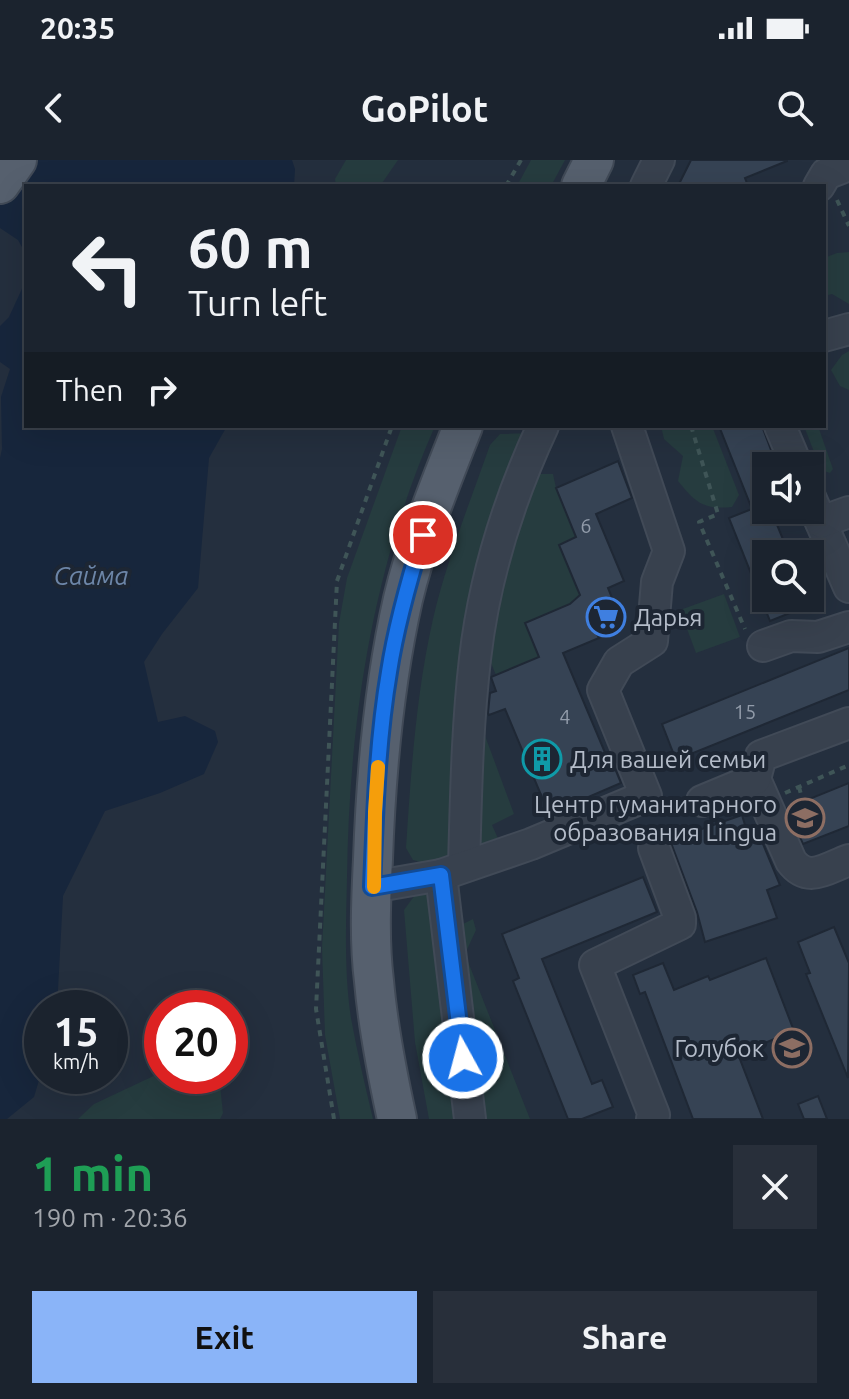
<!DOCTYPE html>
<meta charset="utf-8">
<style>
:root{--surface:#1b232e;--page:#282f3a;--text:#f1f3f6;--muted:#a0a4aa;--line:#39404a;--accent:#8ab4f8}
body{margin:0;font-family:Ubuntu,sans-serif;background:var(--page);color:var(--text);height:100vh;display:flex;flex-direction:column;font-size:30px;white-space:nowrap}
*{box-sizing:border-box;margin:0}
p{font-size:26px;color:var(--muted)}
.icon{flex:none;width:44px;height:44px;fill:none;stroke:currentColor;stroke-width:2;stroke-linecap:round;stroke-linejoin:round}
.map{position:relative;height:959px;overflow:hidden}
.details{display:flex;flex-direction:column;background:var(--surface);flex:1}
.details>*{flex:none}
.guide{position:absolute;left:24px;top:24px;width:802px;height:244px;border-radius:0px;box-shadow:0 8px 32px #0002,0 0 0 2px var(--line);background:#1b232e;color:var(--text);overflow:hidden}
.fabs{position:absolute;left:752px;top:292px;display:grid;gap:16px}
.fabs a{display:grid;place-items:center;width:72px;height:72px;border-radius:0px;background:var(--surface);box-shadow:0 8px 32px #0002,0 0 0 2px var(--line);font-size:40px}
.speed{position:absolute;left:24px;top:830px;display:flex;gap:16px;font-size:40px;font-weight:700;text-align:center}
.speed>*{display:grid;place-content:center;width:104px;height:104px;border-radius:50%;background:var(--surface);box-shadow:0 8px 32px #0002,0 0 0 2px var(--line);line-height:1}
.speed small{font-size:20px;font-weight:400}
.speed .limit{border:12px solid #d22;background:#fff;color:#111}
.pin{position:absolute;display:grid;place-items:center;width:68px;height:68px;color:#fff;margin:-34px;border:4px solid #fff;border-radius:50%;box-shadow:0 2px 8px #0007}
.me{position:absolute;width:88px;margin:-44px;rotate:353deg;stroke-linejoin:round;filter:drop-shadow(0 0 6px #0008)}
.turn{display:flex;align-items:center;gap:28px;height:168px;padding:0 32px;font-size:36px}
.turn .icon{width:104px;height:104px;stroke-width:2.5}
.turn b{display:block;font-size:56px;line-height:68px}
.then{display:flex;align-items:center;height:76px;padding:0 32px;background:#0003;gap:16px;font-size:30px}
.round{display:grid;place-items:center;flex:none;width:84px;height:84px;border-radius:0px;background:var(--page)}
.head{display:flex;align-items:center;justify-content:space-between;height:136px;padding:0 32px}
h1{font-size:48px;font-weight:700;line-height:60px;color:#1e9e55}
.button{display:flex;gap:16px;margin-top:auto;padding:16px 32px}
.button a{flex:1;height:92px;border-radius:0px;background:var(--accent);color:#111;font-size:32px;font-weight:700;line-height:92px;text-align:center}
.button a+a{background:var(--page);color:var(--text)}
.status{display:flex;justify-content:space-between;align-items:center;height:56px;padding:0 40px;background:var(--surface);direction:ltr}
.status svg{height:22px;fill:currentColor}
header{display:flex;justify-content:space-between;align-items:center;height:104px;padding:0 32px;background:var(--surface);font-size:36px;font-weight:700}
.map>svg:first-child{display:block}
.green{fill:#263c3f}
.water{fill:#17263c}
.building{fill:#364354;stroke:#1f2835;stroke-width:2}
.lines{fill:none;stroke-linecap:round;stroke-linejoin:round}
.minor-casing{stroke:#414a57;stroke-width:34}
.major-casing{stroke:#414a57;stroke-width:42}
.path{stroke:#3f5557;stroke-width:4;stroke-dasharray:6 6;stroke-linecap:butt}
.minor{stroke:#38414e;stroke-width:30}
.major{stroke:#56606e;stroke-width:38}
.route-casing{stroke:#114b97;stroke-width:20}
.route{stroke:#1a73e8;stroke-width:14}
.slow{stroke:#f59e0b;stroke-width:14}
.labels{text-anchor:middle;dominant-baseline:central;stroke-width:8;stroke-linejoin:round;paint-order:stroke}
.number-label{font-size:20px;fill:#929caa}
.poi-label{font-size:24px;fill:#b4bcc9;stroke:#1d2633;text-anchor:start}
.water-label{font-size:26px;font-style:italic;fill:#6d86a8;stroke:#1d2633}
</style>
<div class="status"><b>20:35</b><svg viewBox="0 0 49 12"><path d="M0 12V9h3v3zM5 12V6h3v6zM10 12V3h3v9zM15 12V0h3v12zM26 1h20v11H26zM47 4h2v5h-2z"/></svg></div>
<header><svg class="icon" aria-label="back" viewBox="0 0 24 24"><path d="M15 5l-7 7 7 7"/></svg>GoPilot<svg class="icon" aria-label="search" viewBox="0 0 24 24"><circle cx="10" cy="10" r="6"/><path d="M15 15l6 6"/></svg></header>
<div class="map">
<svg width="849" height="959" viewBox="0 0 849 959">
<rect width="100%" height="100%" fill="#242f3e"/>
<!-- green -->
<g class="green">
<path d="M 346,0 L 398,0 L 380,26 L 336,26 L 335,19 Z"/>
<path d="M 531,0 L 565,0 L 551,26 L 517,26 Z"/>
<path d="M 849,92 L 849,144 L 832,134 L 824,136 L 824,98 L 837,93 Z"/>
<path d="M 849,191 L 849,230 L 840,226 L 831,210 L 842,195 Z"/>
<path d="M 402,266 L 435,266 C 372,409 349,563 347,718 C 346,763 344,812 351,858 C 357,892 365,925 373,959 L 340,959 L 325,875 L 322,788 L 339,463 L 347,418 Z"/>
<path d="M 661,266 L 712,266 L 739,335 L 732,347 C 703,350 695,342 678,321 L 683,296 L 664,279 Z"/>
<path d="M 804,266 L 818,266 L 833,309 L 830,313 L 821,310 Z"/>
<path d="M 530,273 L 507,331 L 455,694 L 427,704 L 413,700 L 406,688 C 411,612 416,534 433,459 C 447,399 470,342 490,285 L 500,274 Z"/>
<path d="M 532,314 L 553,314 L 556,328 L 576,377 L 560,385 L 582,439 L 539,497 L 496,515 L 486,491 L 507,382 Z"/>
<path d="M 724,434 L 740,477 L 696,493 L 680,450 Z"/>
<path d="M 484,573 L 514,654 L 492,665 L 500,683 L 470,696 Z"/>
<path d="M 431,730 L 461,959 L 429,959 L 415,882 L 404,750 L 415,735 Z"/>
<path d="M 473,759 L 476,770 L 465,794 L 530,959 L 481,959 L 455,768 Z"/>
<path d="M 162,912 L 162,916 L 219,916 L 223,953 L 220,959 L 78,959 L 94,944 Z"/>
</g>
<!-- water -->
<g class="water">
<path d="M 0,0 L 292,0 L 295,9 L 294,26 L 26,26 L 26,94 L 18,80 L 0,68 Z"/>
<path d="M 26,120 L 26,266 L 227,266 L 209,298 L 198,428 L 162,474 L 144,502 L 158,562 L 185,556 L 215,571 L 218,582 L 204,614 L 160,633 L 105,651 L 63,736 L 57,848 L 42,848 L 42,910 L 34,937 L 7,959 L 0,959 L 0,298 L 2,289 L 1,237 L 10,209 L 0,202 L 0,166 L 9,157 Z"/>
</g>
<!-- building -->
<g class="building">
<path d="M 691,0 L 787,0 L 787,1 L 745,18 L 748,26 L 678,26 Z"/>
<path d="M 719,266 L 762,266 L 777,306 L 766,306 L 766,350 L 771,350 L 789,394 L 766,394 L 766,438 L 825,439 L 770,461 L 729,358 L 752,349 Z"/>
<path d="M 618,301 L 632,338 L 596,354 L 624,421 L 608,428 L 622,462 L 596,472 L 599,478 L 563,493 L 606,595 L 609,594 L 621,623 L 549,654 L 505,549 L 489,555 L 488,553 L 490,533 L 496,531 L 491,517 L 539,497 L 525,463 L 570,444 L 580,435 L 559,385 L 576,377 L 556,328 Z"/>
<path d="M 849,488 L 849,530 L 676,600 L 662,564 Z"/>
<path d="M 849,623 L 849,666 L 803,684 L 787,648 Z"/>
<path d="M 742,655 L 748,675 L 758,672 L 780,725 L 767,730 L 777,758 L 705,782 L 697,752 L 670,680 Z"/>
<path d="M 643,717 L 657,752 L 542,799 L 592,924 L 602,920 L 613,947 L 582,959 L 568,959 L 513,821 L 519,818 L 502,774 Z"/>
<path d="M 834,767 L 849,803 L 848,918 L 806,814 L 810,813 L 798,782 Z"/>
<path d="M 766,798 L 794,871 L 738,894 L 763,959 L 693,959 L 645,832 L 640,834 L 633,815 L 663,803 L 674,830 L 708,816 L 710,820 Z"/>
<path d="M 818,936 L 827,959 L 804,959 L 798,944 Z"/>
</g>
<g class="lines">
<!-- minor casing -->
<g class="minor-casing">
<g id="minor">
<path d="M 646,26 L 659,0"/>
<path d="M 819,26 L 826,14 L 849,5"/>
<path d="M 824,176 L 849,169"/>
<path d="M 780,266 L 797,306"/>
<path d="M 810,337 L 849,427"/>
<path d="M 821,362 L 849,352"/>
<path d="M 763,486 L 791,476 L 818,477 L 849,467"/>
<path d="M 755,619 L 791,701 C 808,724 827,708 849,700"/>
<path d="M 702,641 L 755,619 L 761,596 L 849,563"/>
<path d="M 464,706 C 466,637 467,568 475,499 C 484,419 509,339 543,266"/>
<path d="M 441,715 L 470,959"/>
<path d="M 372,727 L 441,715 L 531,684 L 646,636 L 603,530 L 619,502 L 652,481 L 657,422 L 669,391 L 627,266"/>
<path d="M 652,959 L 654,955 L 595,805 L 680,764 L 680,758 L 654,688"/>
</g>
</g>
<!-- major casing -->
<g class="major-casing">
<g id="major">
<path d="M 0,24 L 17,0"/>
<path d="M 581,26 L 594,0"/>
<path d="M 397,959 C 387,913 378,867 374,821 C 369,781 371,739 373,699 C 376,612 384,524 403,439 C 417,380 441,322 463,266"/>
</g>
</g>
<!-- path -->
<g class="path">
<path d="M 506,26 L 521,0"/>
<path d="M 837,40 L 849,66"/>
<path d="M 691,266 L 718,354 L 699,362 L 745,469"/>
<path d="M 799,627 L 803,642"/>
<path d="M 785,633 L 849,605"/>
<path d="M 334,959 L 316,849 L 337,421 L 392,266"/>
</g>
<!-- minor -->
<use href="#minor" class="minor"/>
<!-- major -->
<use href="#major" class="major"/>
</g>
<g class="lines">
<!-- route casing -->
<g class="route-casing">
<path id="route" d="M 423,375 C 409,420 396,466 389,512 C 377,583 375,656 372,727 L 441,715 L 463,898"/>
</g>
<!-- route -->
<use href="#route" class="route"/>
<!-- slow -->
<path class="slow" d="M 374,727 L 375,652 L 378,607"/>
</g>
<!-- icons -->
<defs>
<g id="supermarket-ring" transform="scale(2)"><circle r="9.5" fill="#1d2633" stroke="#3f7fe0" stroke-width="1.5"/><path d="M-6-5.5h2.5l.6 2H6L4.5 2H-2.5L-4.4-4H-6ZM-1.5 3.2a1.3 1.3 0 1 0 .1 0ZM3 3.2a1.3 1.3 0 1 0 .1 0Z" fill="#3f7fe0"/></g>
<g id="building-ring" transform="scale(2)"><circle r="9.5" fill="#1d2633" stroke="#0f9aa8" stroke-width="1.5"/><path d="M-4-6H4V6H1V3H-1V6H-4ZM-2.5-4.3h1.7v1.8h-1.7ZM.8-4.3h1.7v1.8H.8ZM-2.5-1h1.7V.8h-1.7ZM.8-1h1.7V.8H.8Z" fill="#0f9aa8"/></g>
<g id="school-ring" transform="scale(2)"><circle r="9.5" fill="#1d2633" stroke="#8d6e63" stroke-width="1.5"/><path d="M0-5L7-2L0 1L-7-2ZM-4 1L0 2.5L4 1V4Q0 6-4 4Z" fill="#8d6e63"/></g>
</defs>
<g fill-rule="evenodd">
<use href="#supermarket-ring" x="606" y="457"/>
<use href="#building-ring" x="542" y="599"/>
<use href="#school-ring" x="805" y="658"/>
<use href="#school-ring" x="792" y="888"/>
</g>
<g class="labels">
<!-- number labels -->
<g class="number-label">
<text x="586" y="365">6</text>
<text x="745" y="551">15</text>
<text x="565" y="556">4</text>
</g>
<!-- poi labels -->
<g class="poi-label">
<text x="634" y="457">Дарья</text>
<text x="570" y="599">Для вашей семьи</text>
<text x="777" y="644" text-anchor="end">Центр гуманитарного<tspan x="777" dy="28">образования Lingua</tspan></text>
<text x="764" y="888" text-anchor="end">Голубок</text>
</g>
<!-- water labels -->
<g class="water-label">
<text x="91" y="415">Сайма</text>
</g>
</g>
</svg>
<div class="fabs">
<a><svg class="icon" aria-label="sound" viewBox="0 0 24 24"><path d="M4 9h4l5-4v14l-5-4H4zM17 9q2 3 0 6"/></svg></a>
<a><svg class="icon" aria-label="search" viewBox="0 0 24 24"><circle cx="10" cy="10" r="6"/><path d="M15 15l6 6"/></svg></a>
</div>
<div class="speed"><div>15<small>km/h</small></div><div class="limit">20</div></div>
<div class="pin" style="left:423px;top:375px;background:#d93025"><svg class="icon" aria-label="arrive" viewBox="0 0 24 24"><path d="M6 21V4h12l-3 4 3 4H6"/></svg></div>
<svg class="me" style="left:463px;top:898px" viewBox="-20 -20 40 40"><circle r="17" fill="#1a73e8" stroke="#fff" stroke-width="3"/><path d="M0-11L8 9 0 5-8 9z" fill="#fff"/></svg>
<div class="guide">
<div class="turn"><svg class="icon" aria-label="left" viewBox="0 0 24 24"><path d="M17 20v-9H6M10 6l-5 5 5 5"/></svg><div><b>60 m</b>Turn left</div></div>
<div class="then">Then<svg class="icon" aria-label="right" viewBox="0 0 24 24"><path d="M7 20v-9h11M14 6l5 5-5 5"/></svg></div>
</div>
</div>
<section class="details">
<div class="head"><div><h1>1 min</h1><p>190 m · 20:36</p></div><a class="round"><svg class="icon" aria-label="close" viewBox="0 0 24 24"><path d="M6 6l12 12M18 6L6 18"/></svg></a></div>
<div class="button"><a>Exit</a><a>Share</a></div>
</section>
